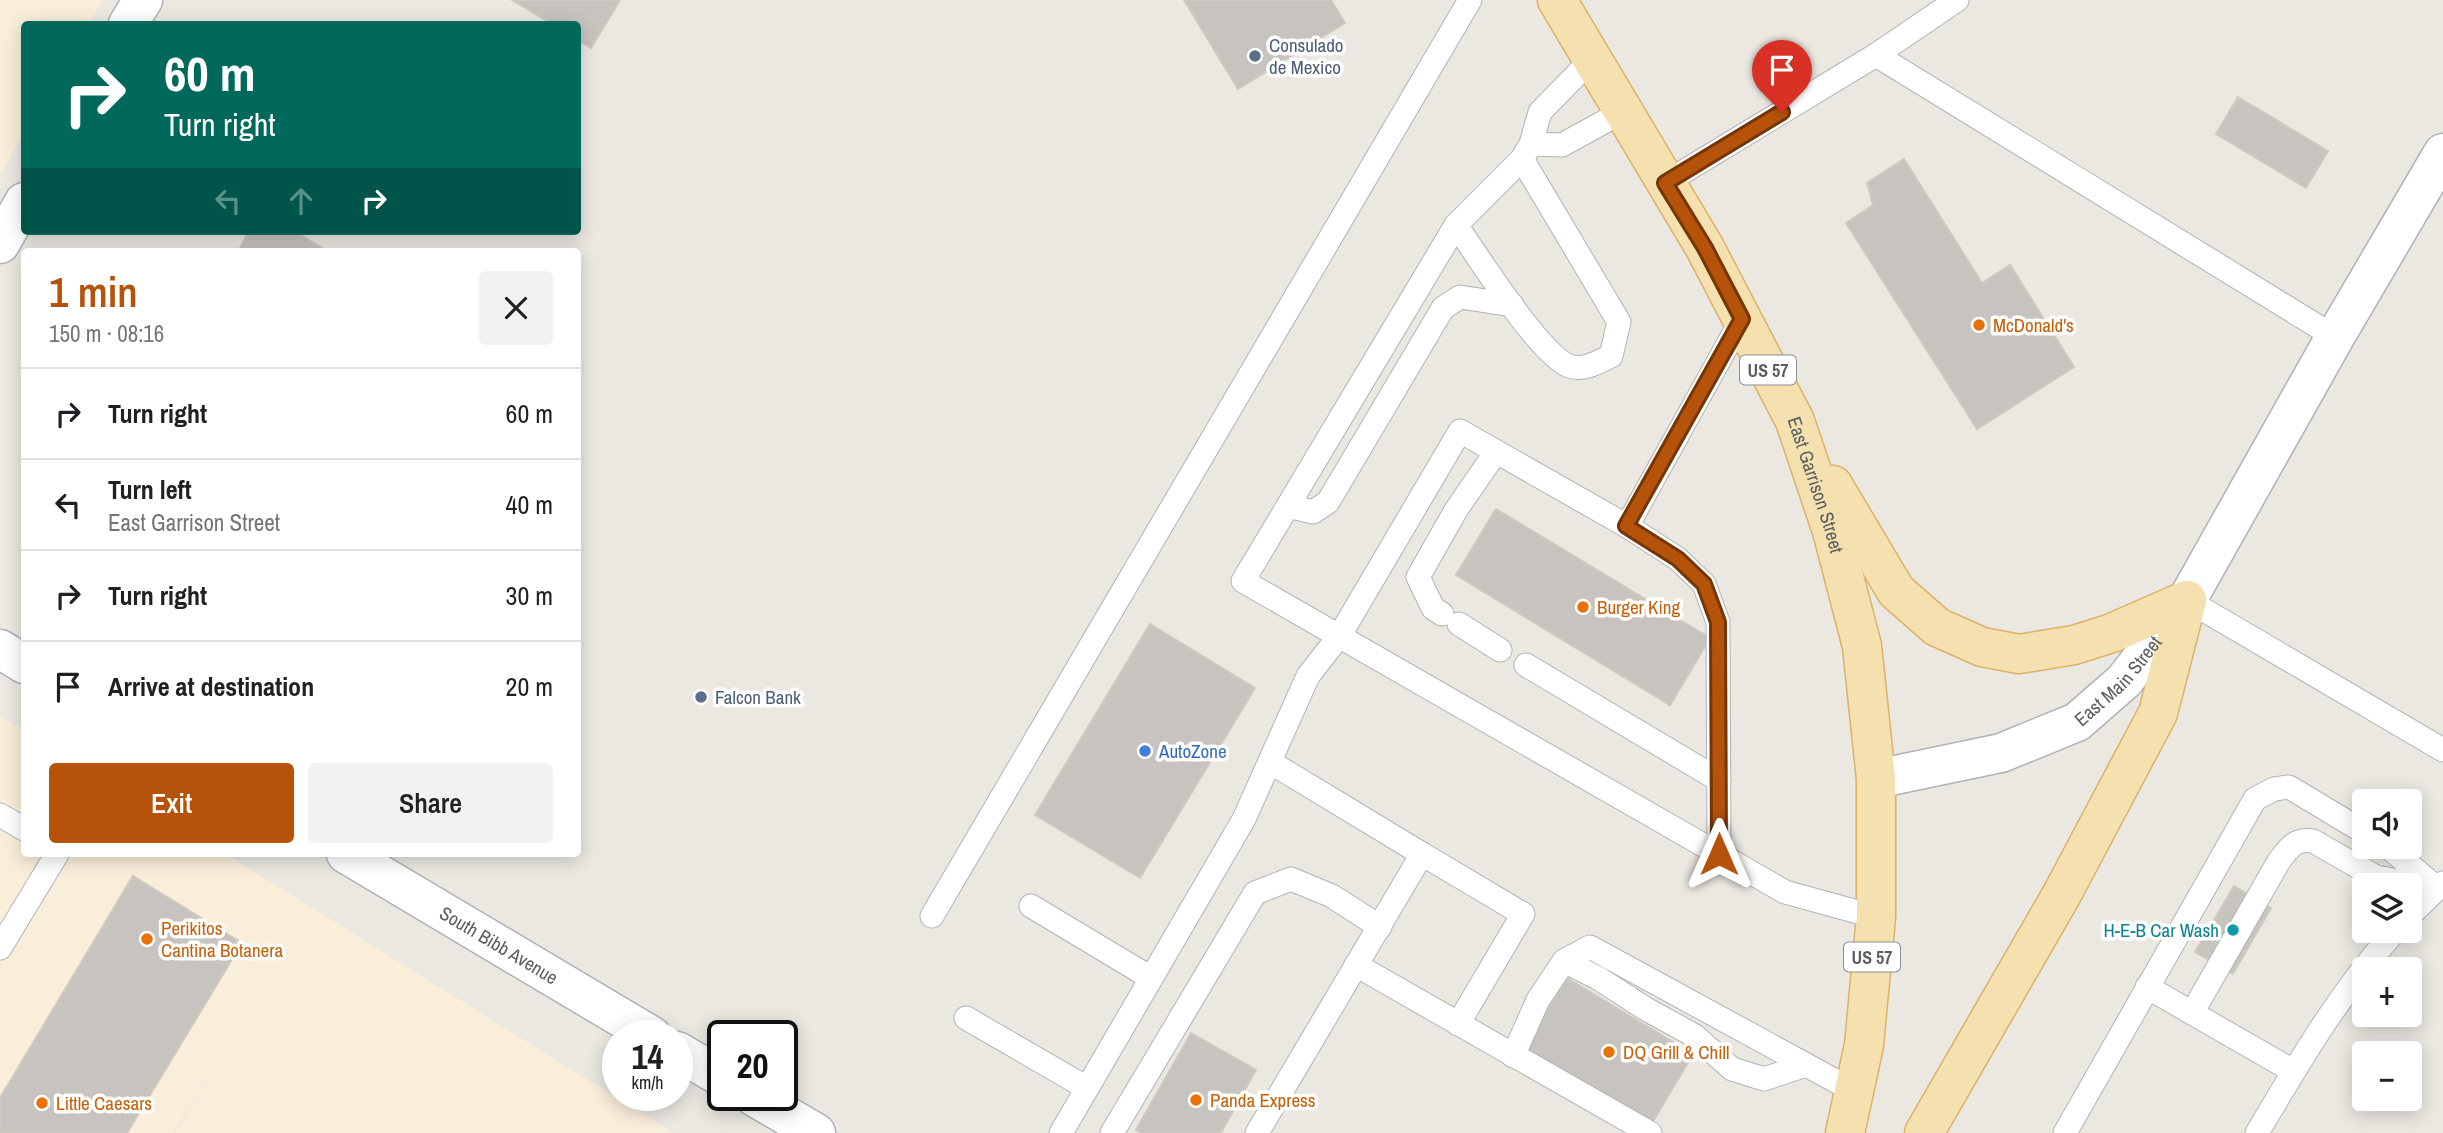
<!DOCTYPE html>
<meta charset="utf-8">
<style>
:root{--surface:#fff;--page:#f2f2f2;--text:#202124;--muted:#757577;--line:#e0e0e0;--accent:#b45309}
body{margin:0;font-family:"Archivo Narrow",sans-serif;background:var(--page);color:var(--text);height:100vh;display:flex;flex-direction:column;font-size:26px;white-space:nowrap}
*{box-sizing:border-box;margin:0}
p{font-size:23px;color:var(--muted)}
.icon{flex:none;width:38px;height:38px;fill:none;stroke:currentColor;stroke-width:2;stroke-linecap:round;stroke-linejoin:round}
.map{position:relative;flex:1;overflow:hidden}
.details{position:absolute;left:21px;top:248px;width:560px;height:609px;display:flex;flex-direction:column;background:var(--surface);border-radius:7px;box-shadow:0 4px 18px #0003}
.details>*{flex:none}
.banner{position:absolute;left:21px;top:21px;width:560px;height:214px;border-radius:7px;box-shadow:0 4px 18px #0003;background:#00695c;color:#fff;overflow:hidden}
.fabs{position:absolute;left:2352px;top:789px;display:grid;gap:14px}
.fabs a{display:grid;place-items:center;width:70px;height:70px;border-radius:7px;background:var(--surface);box-shadow:0 4px 18px #0003;font-size:35px}
.speed{position:absolute;left:602px;top:1020px;display:flex;gap:14px;font-size:35px;font-weight:700;text-align:center}
.speed>*{display:grid;place-content:center;width:91px;height:91px;border-radius:50%;background:var(--surface);box-shadow:0 4px 18px #0003;line-height:1}
.speed small{font-size:18px;font-weight:400}
.speed .limit{border:4px solid #111;border-radius:10px;background:#fff;color:#111}
.pin{position:absolute;display:grid;place-items:center;width:60px;height:60px;color:#fff;margin:-72px -30px;border-radius:50% 50% 50% 0;rotate:-45deg;box-shadow:0 0 7px #0007}
.pin .icon{rotate:45deg}
.me{position:absolute;width:77px;margin:-38px;rotate:0deg;stroke-linejoin:round;filter:drop-shadow(0 0 5px #0008)}
.turn{display:flex;align-items:center;gap:24px;height:147px;padding:0 28px;font-size:32px}
.turn .icon{width:91px;height:91px;stroke-width:2.5}
.turn b{display:block;font-size:49px;line-height:60px}
.lanes{display:flex;align-items:center;height:66px;padding:0 28px;background:#0003;justify-content:center;gap:35px;direction:ltr}
.lanes .off{opacity:.35}
.round{display:grid;place-items:center;flex:none;width:74px;height:74px;border-radius:7px;background:var(--page)}
.headline{display:flex;align-items:center;justify-content:space-between;height:119px;padding:0 28px}
h1{font-size:42px;font-weight:600;line-height:52px;color:var(--accent)}
.cta{display:flex;gap:14px;margin-top:auto;padding:14px 28px}
.cta a{flex:1;height:80px;border-radius:7px;background:var(--accent);color:#fff;font-size:28px;font-weight:600;line-height:80px;text-align:center}
.cta a+a{background:var(--page);color:var(--text)}
ul{padding:0;list-style:none}
li{display:flex;align-items:center;gap:21px;height:91px;padding:0 28px;border-top:2px solid var(--line)}
li div{flex:1}
li b{display:block;font-size:26px}
li em{font-style:normal}
.map>svg:first-child{display:block}
.commercial{fill:#f9eeda}
.building{fill:#c7c3bf;stroke:#cfc9c2;stroke-width:2}
.lines{fill:none;stroke-linecap:round;stroke-linejoin:round}
.lane-casing{stroke:#b0b3b6;stroke-width:25}
.secondary-casing{stroke:#afb2b6;stroke-width:41}
.primary-casing{stroke:#deb168;stroke-width:41}
.lane{stroke:#fff;stroke-width:23}
.secondary{stroke:#fff;stroke-width:38}
.primary{stroke:#f4e1af;stroke-width:38}
.route-casing{stroke:#753606;stroke-width:18}
.route{stroke:#b45309;stroke-width:12}
.service-dot{fill:#5c6f8a;stroke:#fff;stroke-width:2.5}
.food-dot{fill:#e8710a;stroke:#fff;stroke-width:2.5}
.shop-dot{fill:#3f7fe0;stroke:#fff;stroke-width:2.5}
.culture-dot{fill:#0f9aa8;stroke:#fff;stroke-width:2.5}
.labels{text-anchor:middle;dominant-baseline:central;stroke-width:7;stroke-linejoin:round;paint-order:stroke}
.shield{fill:#fff;stroke:#8c8e90;stroke-width:2}
.shield-label{font-size:18px;font-weight:bold;fill:#5b5e61}
.service-label{font-size:19px;fill:#4e5e75;stroke:#fff;text-anchor:start}
.food-label{font-size:19px;fill:#c56008;stroke:#fff;text-anchor:start}
.street-label{font-size:19px;fill:#5b5e61;stroke:#fff}
.shop-label{font-size:19px;fill:#366cbe;stroke:#fff;text-anchor:start}
.culture-label{font-size:19px;fill:#0d838f;stroke:#fff;text-anchor:end}
</style>
<div class="map">
<svg width="2443" height="1133" viewBox="0 0 2443 1133">
<rect width="100%" height="100%" fill="#ebe8e2"/>
<!-- commercial -->
<g class="commercial">
<path d="M 0,0 L 103,0 L 89,24 L 24,24 L 24,133 L 0,175 Z"/>
<path d="M 0,716 L 24,730 L 24,854 L 226,854 L 673,1133 L 175,1133 L 230,1042 L 173,1133 L 0,1133 Z"/>
</g>
<!-- building -->
<g class="building">
<path d="M 512,0 L 620,0 L 591,48 L 578,40 L 578,24 L 552,24 Z"/>
<path d="M 1184,0 L 1331,0 L 1345,23 L 1238,89 Z"/>
<path d="M 2238,97 L 2328,151 L 2306,188 L 2216,134 Z"/>
<path d="M 1904,159 L 1982,283 L 2010,265 L 2074,367 L 1977,429 L 1846,223 L 1873,205 L 1867,183 Z"/>
<path d="M 249,231 L 294,231 L 329,252 L 238,252 Z"/>
<path d="M 1496,509 L 1710,638 L 1670,705 L 1456,575 Z"/>
<path d="M 1150,624 L 1255,688 L 1140,878 L 1035,815 Z"/>
<path d="M 133,876 L 242,943 L 127,1133 L 0,1133 L 0,1098 Z"/>
<path d="M 2234,886 L 2271,908 L 2233,974 L 2195,952 Z"/>
<path d="M 1567,978 L 1693,1054 L 1651,1125 L 1524,1049 Z"/>
<path d="M 1191,1033 L 1256,1070 L 1221,1133 L 1141,1133 L 1136,1130 Z"/>
</g>
<g class="lines">
<!-- lane casing -->
<g class="lane-casing">
<g id="lane">
<path d="M 1876,55 L 2335,337"/>
<path d="M 1591,60 L 1540,112 L 1531,144 L 1522,159 L 1456,225 L 1243,581 L 1785,892 L 1876,917"/>
<path d="M 1531,144 L 1562,145 L 1622,112"/>
<path d="M 1665,183 L 1876,55 L 1957,0"/>
<path d="M 1456,225 C 1477,255 1539,354 1569,366 C 1584,371 1598,362 1611,356 L 1619,322 L 1522,159"/>
<path d="M 1288,506 L 1313,512 L 1328,502 L 1443,308 L 1460,297 L 1512,305"/>
<path d="M 1627,526 L 1678,559 L 1704,584 L 1718,622 L 1719,854"/>
<path d="M 2187,600 L 2443,750"/>
<path d="M 1442,614 L 1433,608 L 1418,577 L 1456,510 L 1496,452"/>
<path d="M 1459,624 L 1500,650"/>
<path d="M 1526,665 L 1719,780"/>
<path d="M 0,815 L 24,829"/>
<path d="M 2388,847 L 2437,888"/>
<path d="M 1422,854 L 1523,914 L 1458,1024"/>
<path d="M 1031,906 L 1151,978"/>
<path d="M 2410,915 L 2443,883"/>
<path d="M 932,916 L 1470,0"/>
<path d="M 0,948 L 57,854"/>
<path d="M 1564,961 L 1598,978 L 1646,1009 L 1695,1036 L 1732,1069 L 1764,1079 L 1806,1065"/>
<path d="M 1356,965 L 1650,1133"/>
<path d="M 2147,987 L 2293,1071"/>
<path d="M 2192,1013 L 2279,861 C 2289,848 2295,838 2313,841 L 2376,877 L 2437,888"/>
<path d="M 966,1018 L 1087,1088"/>
<path d="M 1513,1056 L 1538,1000 L 1564,961 L 1590,947 L 1854,1091"/>
<path d="M 1061,1133 L 1244,819 L 1308,676 L 1340,635 L 1460,431 L 1627,526 L 1742,319"/>
<path d="M 1112,1133 L 1255,893 L 1291,879 L 1332,896 L 1380,927"/>
<path d="M 1257,1133 L 1422,854 L 1270,762"/>
<path d="M 2065,1133 L 2255,799 L 2274,789 L 2289,787 L 2364,832"/>
<path d="M 2257,1133 C 2299,1062 2340,992 2395,931"/>
</g>
</g>
<!-- secondary casing -->
<g class="secondary-casing">
<g id="secondary">
<path d="M 128,24 L 143,0"/>
<path d="M 0,244 L 24,202"/>
<path d="M 0,649 L 24,664"/>
<path id="s1" d="M 1876,779 L 2001,753 L 2077,722 L 2124,681 L 2187,600 L 2335,337 L 2443,153"/>
<path id="s2" d="M 346,854 L 652,1036"/>
<path d="M 677,1051 L 723,1078"/>
<path d="M 753,1096 L 816,1133"/>
</g>
</g>
<!-- primary casing -->
<g class="primary-casing">
<g id="primary">
<path id="s3" d="M 1557,0 L 1705,248 L 1795,421 L 1832,531 L 1862,646 L 1876,779 L 1876,917 L 1864,1045 L 1845,1133"/>
<path d="M 1833,485 L 1896,591 L 1937,627 L 1982,647 L 2019,654 L 2074,645 L 2112,633 L 2187,600"/>
<path d="M 1924,1133 L 2062,894 L 2158,713 L 2187,600"/>
</g>
</g>
<!-- lane -->
<use href="#lane" class="lane"/>
<!-- secondary -->
<use href="#secondary" class="secondary"/>
<!-- primary -->
<use href="#primary" class="primary"/>
</g>
<g class="lines">
<!-- route casing -->
<g class="route-casing">
<path id="route" d="M 1719,854 L 1718,622 L 1704,584 L 1678,559 L 1626,526 L 1742,319 L 1705,248 L 1665,183 L 1782,112"/>
</g>
<!-- route -->
<use href="#route" class="route"/>
</g>
<!-- markers -->
<g class="service-dot">
<circle cx="1255" cy="56" r="7"/>
<circle cx="701" cy="697" r="7"/>
</g>
<g class="food-dot">
<circle cx="1979" cy="325" r="7"/>
<circle cx="1583" cy="607" r="7"/>
<circle cx="147" cy="939" r="7"/>
<circle cx="1609" cy="1052" r="7"/>
<circle cx="1196" cy="1100" r="7"/>
<circle cx="42" cy="1103" r="7"/>
</g>
<circle class="shop-dot" cx="1145" cy="751" r="7"/>
<circle class="culture-dot" cx="2233" cy="930" r="7"/>
<g class="labels">
<!-- shield labels -->
<g class="shield">
<rect x="1740" y="355.5" width="56" height="29" rx="5"/>
<rect x="1844" y="942.5" width="56" height="29" rx="5"/>
</g>
<g class="shield-label">
<text x="1768" y="370">US 57</text>
<text x="1872" y="957">US 57</text>
</g>
<!-- service labels -->
<g class="service-label">
<text x="1269" y="45">Consulado<tspan x="1269" dy="22">de Mexico</tspan></text>
<text x="715" y="697">Falcon Bank</text>
</g>
<!-- food labels -->
<g class="food-label">
<text x="1993" y="325">McDonald's</text>
<text x="1597" y="607">Burger King</text>
<text x="161" y="928">Perikitos<tspan x="161" dy="22">Cantina Botanera</tspan></text>
<text x="1623" y="1052">DQ Grill &amp; Chill</text>
<text x="1210" y="1100">Panda Express</text>
<text x="56" y="1103">Little Caesars</text>
</g>
<!-- street labels -->
<g class="street-label">
<text stroke="none"><textPath href="#s3" startOffset="551">East Garrison Street</textPath></text>
<text stroke="none"><textPath href="#s1" startOffset="268">East Main Street</textPath></text>
<text stroke="none"><textPath href="#s2" startOffset="178">South Bibb Avenue</textPath></text>
</g>
<!-- shop labels -->
<g class="shop-label">
<text x="1159" y="751">AutoZone</text>
</g>
<!-- culture labels -->
<g class="culture-label">
<text x="2219" y="930">H-E-B Car Wash</text>
</g>
</g>
</svg>
<div class="fabs">
<a><svg class="icon" aria-label="sound" viewBox="0 0 24 24"><path d="M4 9h4l5-4v14l-5-4H4zM17 9q2 3 0 6"/></svg></a>
<a><svg class="icon" aria-label="layers" viewBox="0 0 24 24"><path d="M12 4l9 5-9 5-9-5zM3 14l9 5 9-5"/></svg></a>
<a>+</a>
<a>−</a>
</div>
<div class="speed"><div>14<small>km/h</small></div><div class="limit">20</div></div>
<div class="pin" style="left:1782px;top:112px;background:#d93025"><svg class="icon" aria-label="arrive" viewBox="0 0 24 24"><path d="M6 21V4h12l-3 4 3 4H6"/></svg></div>
<svg class="me" style="left:1719px;top:854px" viewBox="-20 -20 40 40"><path d="M0-17L14 15 0 8-14 15z" fill="#b45309" stroke="#fff" stroke-width="4"/></svg>
<div class="banner">
<div class="turn"><svg class="icon" aria-label="right" viewBox="0 0 24 24"><path d="M7 20v-9h11M14 6l5 5-5 5"/></svg><div><b>60 m</b>Turn right</div></div>
<div class="lanes"><svg class="icon off" aria-label="left" viewBox="0 0 24 24"><path d="M17 20v-9H6M10 6l-5 5 5 5"/></svg><svg class="icon off" aria-label="ahead" viewBox="0 0 24 24"><path d="M12 20V5M6 11l6-6 6 6"/></svg><svg class="icon" aria-label="right" viewBox="0 0 24 24"><path d="M7 20v-9h11M14 6l5 5-5 5"/></svg></div>
</div>
<section class="details">
<div class="headline"><div><h1>1 min</h1><p>150 m · 08:16</p></div><a class="round"><svg class="icon" aria-label="close" viewBox="0 0 24 24"><path d="M6 6l12 12M18 6L6 18"/></svg></a></div>
<ul>
<li><svg class="icon" aria-label="right" viewBox="0 0 24 24"><path d="M7 20v-9h11M14 6l5 5-5 5"/></svg><div><b>Turn right</b></div><em>60 m</em></li>
<li><svg class="icon" aria-label="left" viewBox="0 0 24 24"><path d="M17 20v-9H6M10 6l-5 5 5 5"/></svg><div><b>Turn left</b><p>East Garrison Street</p></div><em>40 m</em></li>
<li><svg class="icon" aria-label="right" viewBox="0 0 24 24"><path d="M7 20v-9h11M14 6l5 5-5 5"/></svg><div><b>Turn right</b></div><em>30 m</em></li>
<li><svg class="icon" aria-label="arrive" viewBox="0 0 24 24"><path d="M6 21V4h12l-3 4 3 4H6"/></svg><div><b>Arrive at destination</b></div><em>20 m</em></li>
</ul>
<div class="cta"><a>Exit</a><a>Share</a></div>
</section>
</div>
